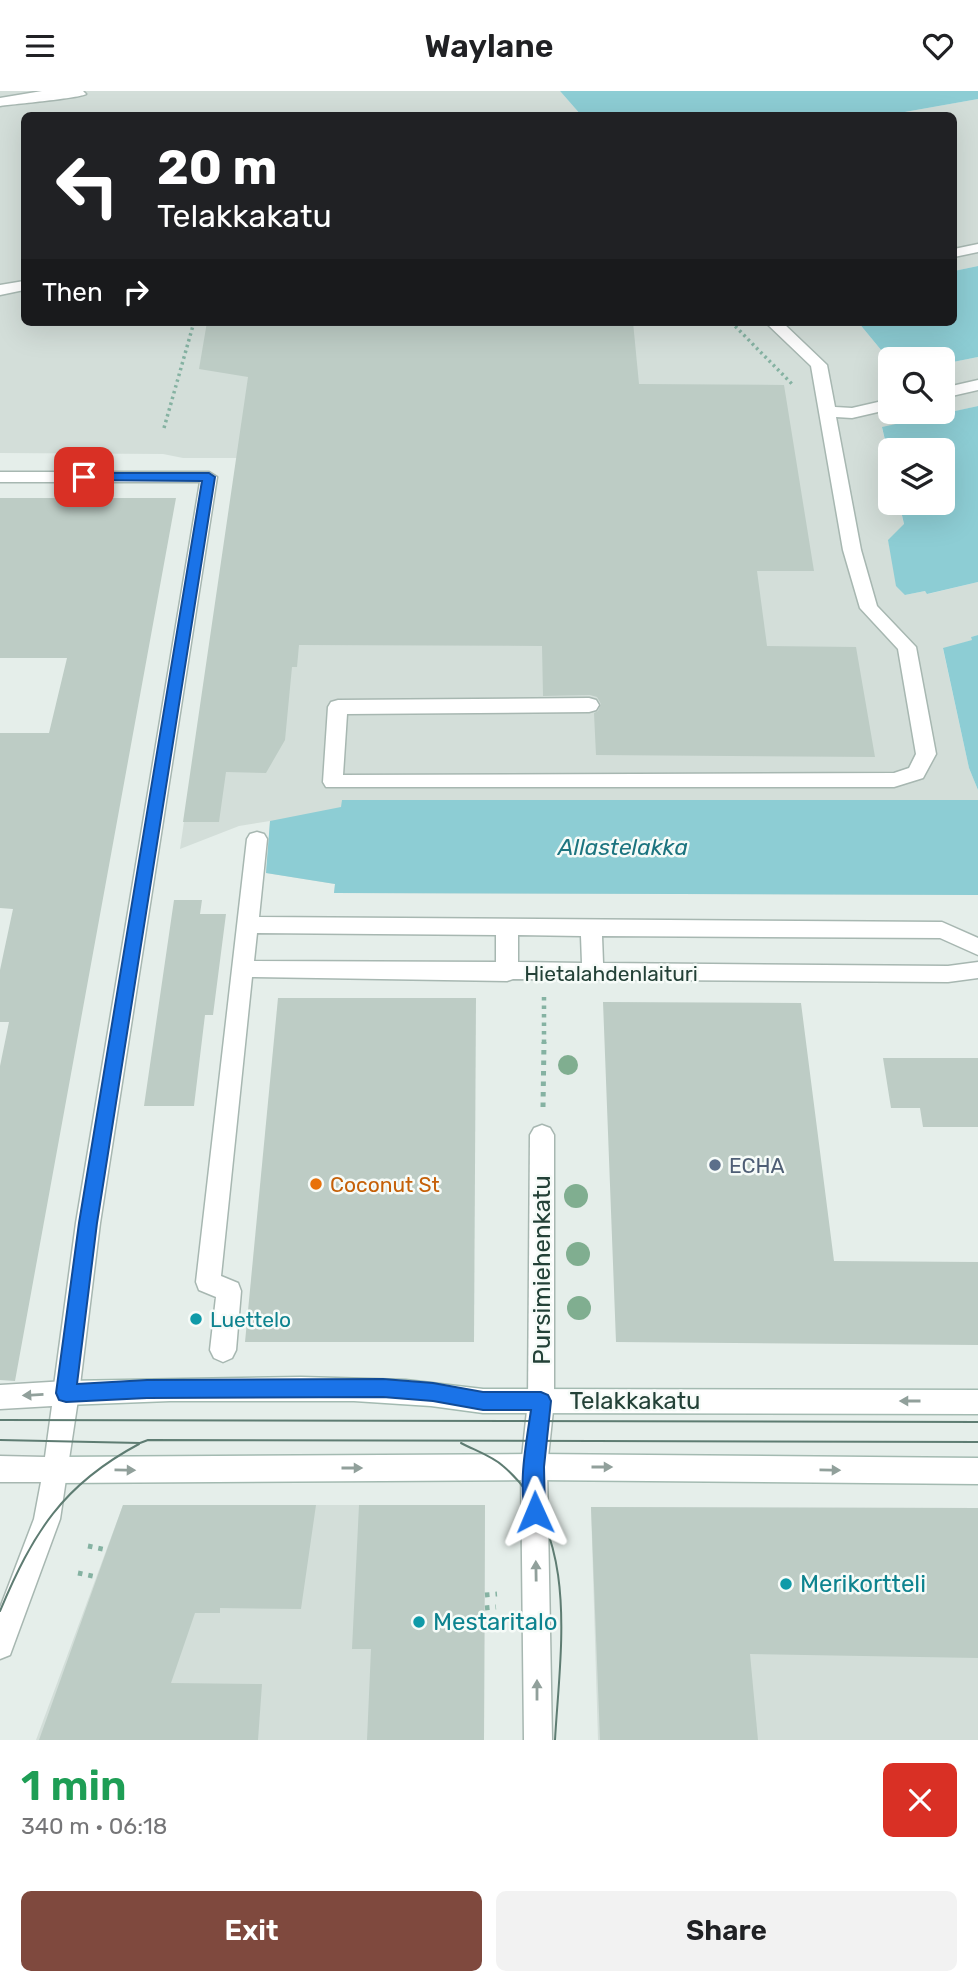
<!DOCTYPE html>
<meta charset="utf-8">
<style>
:root{--surface:#fff;--page:#f2f2f2;--text:#202124;--muted:#757577;--accent:#7f493e}
body{margin:0;font-family:Rubik,sans-serif;background:var(--page);color:var(--text);height:100vh;display:flex;flex-direction:column;font-size:26px;white-space:nowrap}
*{box-sizing:border-box;margin:0}
p{font-size:23px;color:var(--muted)}
.icon{flex:none;width:38px;height:38px;fill:none;stroke:currentColor;stroke-width:2;stroke-linecap:round;stroke-linejoin:round}
.map{position:relative;height:1649px;overflow:hidden}
.panel{display:flex;flex-direction:column;background:var(--surface);flex:1}
.panel>*{flex:none}
.guide{position:absolute;left:21px;top:21px;width:936px;height:214px;border-radius:10px;box-shadow:0 7px 28px #0002;background:#202124;color:#fff;overflow:hidden}
.controls{position:absolute;left:878px;top:256px;display:grid;gap:14px}
.controls a{display:grid;place-items:center;width:77px;height:77px;border-radius:10px;background:var(--surface);box-shadow:0 7px 28px #0002;font-size:35px}
.pin{position:absolute;display:grid;place-items:center;width:60px;height:60px;color:#fff;margin:-30px;border-radius:14px;box-shadow:0 4px 10px #0006}
.me{position:absolute;width:77px;margin:-38px;rotate:359deg;stroke-linejoin:round;filter:drop-shadow(0 0 5px #0008)}
.turn{display:flex;align-items:center;gap:24px;height:147px;padding:0 21px;font-size:32px}
.turn .icon{width:91px;height:91px;stroke-width:2.5}
.turn b{display:block;font-size:49px;line-height:60px}
.then{display:flex;align-items:center;height:66px;padding:0 21px;background:#0003;gap:14px;font-size:26px}
.round{display:grid;place-items:center;flex:none;width:74px;height:74px;border-radius:10px;background:var(--page)}
.summary{display:flex;align-items:center;justify-content:space-between;height:119px;padding:0 21px}
h1{font-size:42px;font-weight:600;line-height:52px;color:#1e9e55}
.action{display:flex;gap:14px;margin-top:auto;padding:14px 21px}
.action a{flex:1;height:80px;border-radius:10px;background:var(--accent);color:#fff;font-size:28px;font-weight:600;line-height:80px;text-align:center}
.action a+a{background:var(--page);color:var(--text)}
header{display:flex;justify-content:space-between;align-items:center;height:91px;padding:0 21px;background:var(--surface);font-size:32px;font-weight:600}
.map>svg:first-child{display:block}
.built{fill:#d3ded9}
.water{fill:#8dcdd4}
.building{fill:#bdccc5}
.lines{fill:none;stroke-linecap:round;stroke-linejoin:round}
.service-casing{stroke:#a7b7b1;stroke-width:3}
.pedestrian-casing{stroke:#a7b7b1;stroke-width:3}
.minor-casing{stroke:#a7b7b1;stroke-width:3}
.tertiary-casing{stroke:#a7b7b1;stroke-width:3}
.secondary-casing{stroke:#a3bab1;stroke-width:3}
.path-far2{stroke:#85b2a2;stroke-width:3.5;stroke-dasharray:2.5 3.5;stroke-linecap:butt}
.path-far1{stroke:#85b2a2;stroke-width:4.5;stroke-dasharray:3.5 5;stroke-linecap:butt}
.path{stroke:#85b2a2;stroke-width:5;stroke-dasharray:4.5 6;stroke-linecap:butt}
.service{fill:#fff;fill-rule:evenodd}
.pedestrian{fill:#fff;fill-rule:evenodd}
.minor{fill:#fff;fill-rule:evenodd}
.tertiary{fill:#fff;fill-rule:evenodd}
.secondary{fill:#fff;fill-rule:evenodd}
.tram{stroke:#5e7c72;stroke-width:2}
.tree{fill:#80ae90}
.oneway{fill:#91a09b}
.route{fill:#1a73e8;stroke:#114b97;stroke-width:2}
.service-dot{fill:#5c6f8a;stroke:#f6fbf8;stroke-width:2.5}
.food-dot{fill:#e8710a;stroke:#f6fbf8;stroke-width:2.5}
.culture-dot{fill:#0f9aa8;stroke:#f6fbf8;stroke-width:2.5}
.labels{text-anchor:middle;dominant-baseline:central;stroke-width:5;stroke-linejoin:round;paint-order:stroke}
.street-label{font-size:21px;fill:#234137;stroke:#f6fbf8}
.service-label{font-size:21px;fill:#4e5e75;stroke:#f6fbf8;text-anchor:start}
.food-label{font-size:21px;fill:#c56008;stroke:#f6fbf8;text-anchor:start}
.culture-label{font-size:21px;fill:#0d838f;stroke:#f6fbf8;text-anchor:start}
.water-label{font-size:23px;font-style:italic;fill:#1c747f;stroke:#f6fbf8}
.near-street-label{font-size:24px;fill:#234137;stroke:#f6fbf8}
.near-culture-label{font-size:24px;fill:#0d838f;stroke:#f6fbf8;text-anchor:start}
</style>
<header><svg class="icon" aria-label="menu" viewBox="0 0 24 24"><path d="M4 6h16M4 12h16M4 18h16"/></svg>Waylane<svg class="icon" aria-label="heart" viewBox="0 0 24 24"><path d="M12 20l-8-8c-3-5 5-10 8-4 3-6 11-1 8 4z"/></svg></header>
<div class="map">
<svg width="978" height="1649" viewBox="0 0 978 1649">
<rect width="100%" height="100%" fill="#e5eeea"/>
<!-- built -->
<g class="built">
<path d="M 0,0 L 560,0 L 581,24 L 24,24 L 24,231 L 858,231 L 891,271 L 891,320 L 943,320 L 943,273 L 978,266 L 978,315 L 882,337 L 891,375 L 891,411 L 899,411 L 904,434 L 905,504 L 925,500 L 928,503 L 978,491 L 978,544 L 971,546 L 973,549 L 943,558 L 969,677 L 978,699 L 978,804 L 334,802 L 335,793 L 266,782 L 270,730 L 239,735 L 180,758 L 237,367 L 183,367 L 163,363 L 0,362 Z"/>
<path d="M 978,8 L 978,175 L 954,180 L 954,24 L 888,24 Z"/>
<path d="M 123,1414 L 485,1414 L 484,1649 L 36,1649 Z"/>
<path d="M 591,1416 L 978,1417 L 978,1649 L 598,1649 Z"/>
</g>
<!-- water -->
<g class="water">
<path d="M 560,0 L 978,0 L 978,8 L 888,24 L 581,24 Z"/>
<path d="M 978,175 L 978,266 L 943,273 L 943,268 L 891,268 L 891,271 L 858,231 L 954,231 L 954,180 Z"/>
<path d="M 978,315 L 978,491 L 927,503 L 925,500 L 905,504 L 896,495 L 888,449 L 904,433 L 899,411 L 943,411 L 943,359 L 891,359 L 891,375 L 882,336 Z"/>
<path d="M 978,544 L 978,699 L 969,677 L 943,557 L 972,549 L 971,546 Z"/>
<path d="M 342,709 L 978,709 L 978,804 L 334,802 L 335,793 L 266,782 L 270,730 L 341,716 Z"/>
</g>
<!-- building -->
<g class="building">
<path d="M 207,231 L 633,231 L 639,293 L 784,294 L 814,480 L 757,480 L 767,555 L 856,556 L 875,666 L 596,664 L 594,622 L 598,620 L 601,613 L 597,606 L 590,604 L 543,605 L 542,555 L 299,554 L 297,576 L 292,576 L 285,649 L 266,682 L 226,681 L 219,731 L 183,731 L 248,286 L 199,278 Z"/>
<path d="M 0,407 L 176,407 L 15,1290 L 0,1289 L 0,975 L 9,931 L 0,931 L 0,879 L 13,818 L 0,817 L 0,642 L 49,642 L 67,567 L 0,567 Z"/>
<path d="M 174,809 L 202,809 L 200,823 L 226,823 L 213,924 L 205,924 L 194,1015 L 144,1015 Z"/>
<path d="M 278,907 L 476,907 L 474,1251 L 245,1251 Z"/>
<path d="M 603,911 L 801,912 L 834,1170 L 978,1171 L 978,1254 L 616,1251 Z"/>
<path d="M 883,967 L 978,967 L 978,1036 L 923,1036 L 920,1017 L 891,1017 Z"/>
<path d="M 123,1414 L 316,1414 L 301,1518 L 220,1517 L 220,1522 L 195,1522 L 171,1592 L 262,1593 L 258,1649 L 39,1649 Z"/>
<path d="M 359,1414 L 485,1414 L 484,1649 L 367,1649 L 371,1558 L 352,1558 Z"/>
<path d="M 591,1416 L 978,1417 L 978,1567 L 750,1563 L 758,1649 L 600,1649 Z"/>
</g>
<g class="lines">
<!-- service casing -->
<g class="service-casing">
<g id="service">
<path d="M 42,0 L 83,0 L 86,3 C 81,7 14,13 0,15 L 0,7 Z"/>
<path d="M 978,153 L 978,161 L 954,166 L 954,158 Z"/>
<path d="M 24,190 L 24,199 L 0,204 L 0,194 Z"/>
<path d="M 765,231 L 782,231 L 827,274 L 835,316 L 852,317 L 891,308 L 891,318 L 852,327 L 836,326 L 861,459 L 877,515 L 916,556 L 936,663 L 923,687 L 894,696 L 326,696 L 323,691 L 328,616 L 331,611 L 338,609 L 589,607 L 596,609 L 599,614 L 596,619 L 589,621 L 347,623 L 343,684 L 894,682 L 909,677 L 916,663 L 898,558 L 860,517 L 843,459 L 811,275 Z"/>
<path d="M 978,289 L 978,299 L 943,307 L 943,297 Z"/>
<path d="M 542,1034 L 550,1037 L 554,1044 L 554,1310 L 550,1318 L 541,1322 L 532,1318 L 528,1310 L 530,1044 L 534,1037 Z"/>
</g>
</g>
<!-- pedestrian casing -->
<g class="pedestrian-casing">
<path id="pedestrian" d="M 257,741 L 264,743 L 267,748 L 259,826 L 942,831 L 978,847 L 978,864 L 940,847 L 602,845 L 603,872 L 948,875 L 978,871 L 978,887 L 948,891 L 513,888 L 507,890 L 252,886 L 221,1185 L 238,1192 L 241,1200 L 236,1259 L 232,1267 L 223,1271 L 214,1267 L 210,1259 L 216,1206 L 199,1199 L 196,1191 L 247,748 L 250,743 ZM 257,842 L 496,844 L 496,871 L 254,870 ZM 518,844 L 581,845 L 582,872 L 518,871 Z"/>
</g>
<!-- minor casing -->
<g class="minor-casing">
<g id="minor">
<path d="M 0,381 L 209,381 L 217,386 L 100,1132 L 79,1302 L 75,1310 L 66,1314 L 57,1310 L 53,1302 L 76,1132 L 200,391 L 0,391 Z"/>
<path d="M 541,1298 L 550,1302 L 554,1310 L 547,1376 L 552,1649 L 524,1649 L 521,1376 L 528,1310 L 532,1302 Z"/>
</g>
</g>
<!-- tertiary casing -->
<g class="tertiary-casing">
<path id="tertiary" d="M 66,1290 L 75,1294 L 79,1302 L 60,1428 L 10,1564 L 0,1568 L 0,1517 L 34,1428 L 41,1391 L 0,1391 L 0,1365 L 45,1366 L 52,1315 L 0,1318 L 0,1294 Z"/>
</g>
<!-- secondary casing -->
<g class="secondary-casing">
<g id="secondary">
<path d="M 301,1286 L 406,1289 L 483,1298 L 978,1299 L 978,1323 L 483,1322 L 431,1315 L 354,1310 L 170,1310 L 66,1314 L 57,1310 L 53,1302 L 57,1294 L 66,1290 Z"/>
<path d="M 534,1363 L 978,1367 L 978,1393 L 534,1389 L 56,1392 L 47,1388 L 43,1379 L 47,1370 L 56,1366 Z"/>
</g>
</g>
<!-- path-far2 -->
<g class="path-far2">
<path d="M 731,231 L 794,295"/>
<path d="M 164,337 L 194,231"/>
</g>
<!-- path-far1 -->
<path class="path-far1" d="M 544,952 L 544,905"/>
<!-- path -->
<g class="path">
<path d="M 543,1016 L 544,951"/>
<path d="M 88,1455 L 107,1459"/>
<path d="M 78,1482 L 97,1486"/>
<path d="M 485,1504 L 497,1503"/>
<path d="M 485,1517 L 496,1516"/>
</g>
<!-- service -->
<use href="#service" class="service"/>
<!-- pedestrian -->
<use href="#pedestrian" class="pedestrian"/>
<!-- minor -->
<use href="#minor" class="minor"/>
<!-- tertiary -->
<use href="#tertiary" class="tertiary"/>
<!-- secondary -->
<use href="#secondary" class="secondary"/>
<!-- tram -->
<g class="tram">
<path d="M 0,1329 L 978,1331"/>
<path d="M 0,1349 L 140,1352 L 148,1349 L 978,1351"/>
<path d="M 461,1352 C 474,1359 492,1365 503,1375 C 581,1441 560,1559 555,1649"/>
<path d="M 0,1520 C 33,1442 62,1394 139,1353"/>
</g>
</g>
<!-- trees -->
<g class="tree">
<circle cx="568" cy="974" r="10"/>
<circle cx="576" cy="1105" r="12"/>
<circle cx="578" cy="1163" r="12"/>
<circle cx="579" cy="1217" r="12"/>
</g>
<!-- one-way arrows -->
<defs><path id="oneway-solid" d="M-6-.8H1V-3.2L6.5 0L1 3.2V.8H-6Z" transform="scale(1.75)"/></defs>
<g class="oneway">
<use href="#oneway-solid" transform="translate(33 1304) rotate(177)"/>
<use href="#oneway-solid" transform="translate(910 1310) rotate(-180)"/>
<use href="#oneway-solid" transform="translate(602 1376)"/>
<use href="#oneway-solid" transform="translate(352 1377)"/>
<use href="#oneway-solid" transform="translate(125 1379) rotate(1)"/>
<use href="#oneway-solid" transform="translate(830 1379) rotate(1)"/>
<use href="#oneway-solid" transform="translate(536 1480) rotate(-91)"/>
<use href="#oneway-solid" transform="translate(537 1599) rotate(-90)"/>
</g>
<!-- route -->
<path class="route" d="M 84,382 L 209,382 L 215,386 L 97,1132 L 77,1293 L 147,1289 L 383,1288 L 433,1292 L 483,1301 L 541,1301 L 548,1304 L 551,1310 L 544,1376 L 545,1421 L 542,1428 L 535,1430 L 528,1428 C 516,1401 527,1348 531,1319 L 483,1319 L 433,1310 L 383,1306 L 147,1307 L 66,1311 L 59,1309 L 56,1302 L 79,1132 L 202,390 L 79,389 L 79,383 Z"/>
<!-- markers -->
<circle class="service-dot" cx="715" cy="1074" r="7"/>
<circle class="food-dot" cx="316" cy="1093" r="7"/>
<g class="culture-dot">
<circle cx="196" cy="1228" r="7"/>
<circle cx="786" cy="1493" r="7"/>
<circle cx="419" cy="1531" r="7"/>
</g>
<g class="labels">
<!-- street labels -->
<g class="street-label">
<text x="611" y="882">Hietalahdenlaituri</text>
</g>
<!-- service labels -->
<g class="service-label">
<text x="729" y="1074">ECHA</text>
</g>
<!-- food labels -->
<g class="food-label">
<text x="330" y="1093">Coconut St</text>
</g>
<!-- culture labels -->
<g class="culture-label">
<text x="210" y="1228">Luettelo</text>
</g>
<!-- water labels -->
<g class="water-label">
<text x="623" y="756">Allastelakka</text>
</g>
<!-- near-street labels -->
<g class="near-street-label">
<text transform="translate(542 1179) rotate(-90)">Pursimiehenkatu</text>
<text x="635" y="1310">Telakkakatu</text>
</g>
<!-- near-culture labels -->
<g class="near-culture-label">
<text x="800" y="1493">Merikortteli</text>
<text x="433" y="1531">Mestaritalo</text>
</g>
</g>
</svg>
<div class="controls">
<a><svg class="icon" aria-label="search" viewBox="0 0 24 24"><circle cx="10" cy="10" r="6"/><path d="M15 15l6 6"/></svg></a>
<a><svg class="icon" aria-label="layers" viewBox="0 0 24 24"><path d="M12 4l9 5-9 5-9-5zM3 14l9 5 9-5"/></svg></a>
</div>
<div class="pin" style="left:84px;top:386px;background:#d93025"><svg class="icon" aria-label="arrive" viewBox="0 0 24 24"><path d="M6 21V4h12l-3 4 3 4H6"/></svg></div>
<svg class="me" style="left:535px;top:1421px" viewBox="-20 -20 40 40"><path d="M0-17L14 15 0 8-14 15z" fill="#1a73e8" stroke="#fff" stroke-width="4"/></svg>
<div class="guide">
<div class="turn"><svg class="icon" aria-label="left" viewBox="0 0 24 24"><path d="M17 20v-9H6M10 6l-5 5 5 5"/></svg><div><b>20 m</b>Telakkakatu</div></div>
<div class="then">Then<svg class="icon" aria-label="right" viewBox="0 0 24 24"><path d="M7 20v-9h11M14 6l5 5-5 5"/></svg></div>
</div>
</div>
<section class="panel">
<div class="summary"><div><h1>1 min</h1><p>340 m · 06:18</p></div><a class="round" style="background:#d93025;color:#fff"><svg class="icon" aria-label="close" viewBox="0 0 24 24"><path d="M6 6l12 12M18 6L6 18"/></svg></a></div>
<div class="action"><a>Exit</a><a>Share</a></div>
</section>
